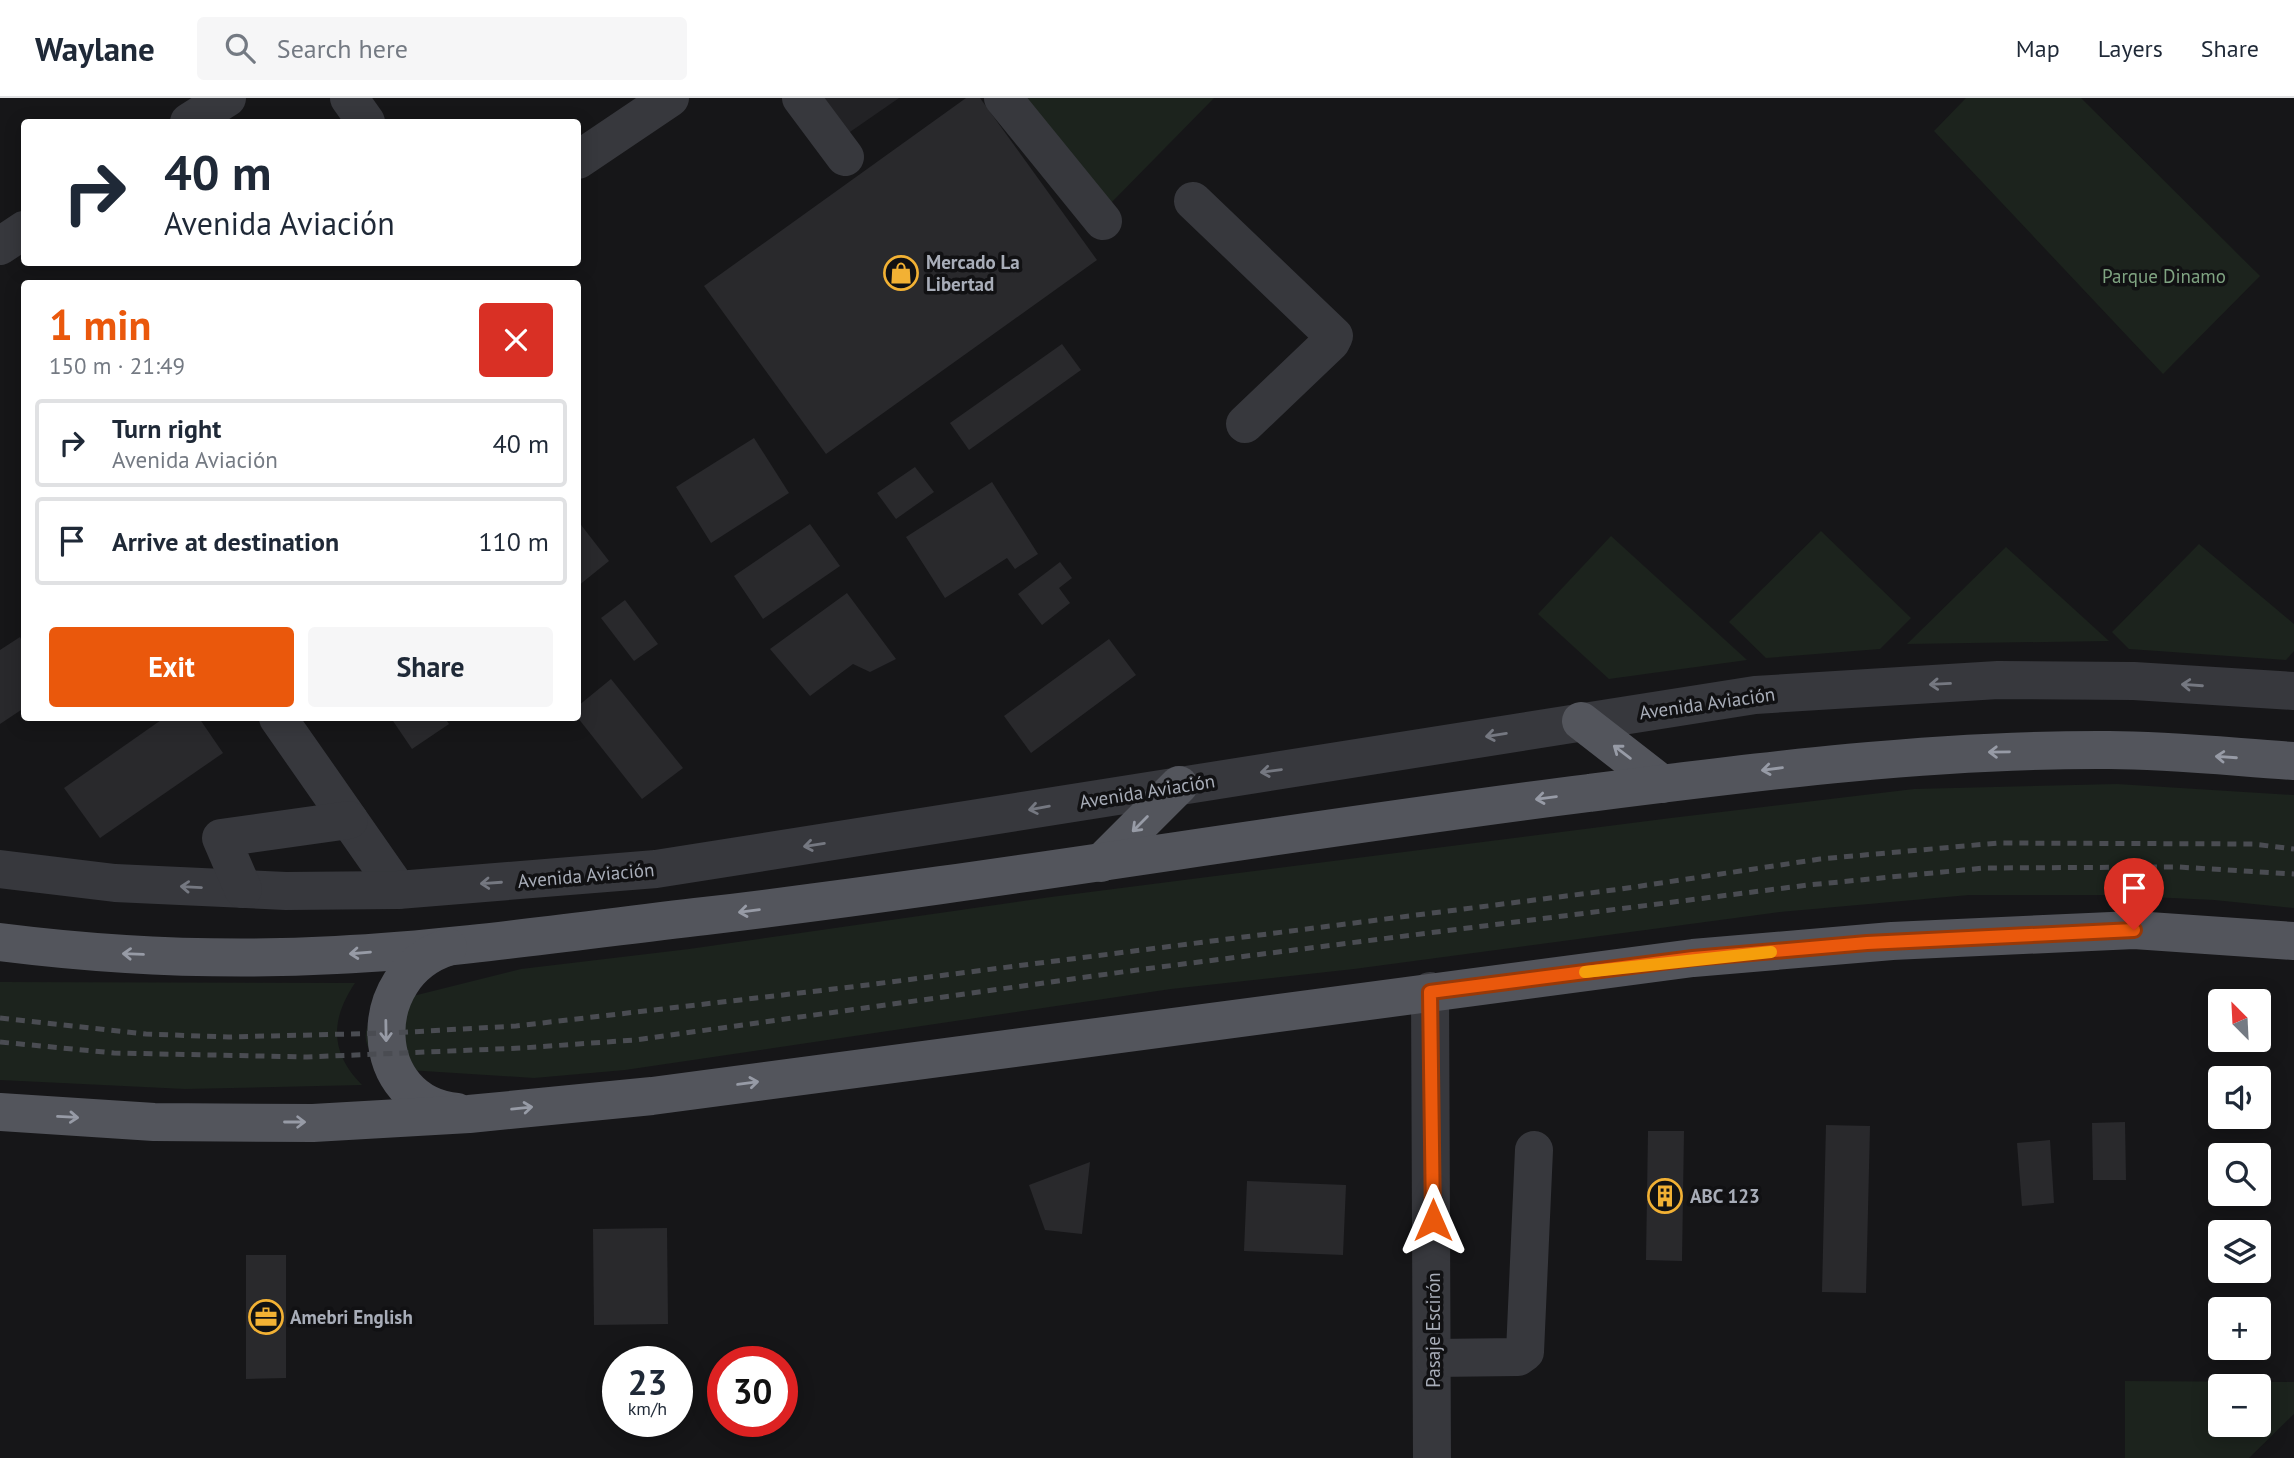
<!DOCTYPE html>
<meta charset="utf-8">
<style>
:root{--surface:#fff;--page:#f6f6f7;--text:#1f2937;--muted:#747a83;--line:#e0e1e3;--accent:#ea580c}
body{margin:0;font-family:"PT Sans",sans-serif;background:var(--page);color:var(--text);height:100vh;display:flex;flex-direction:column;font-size:26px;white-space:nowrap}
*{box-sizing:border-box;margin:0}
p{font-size:23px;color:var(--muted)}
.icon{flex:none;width:38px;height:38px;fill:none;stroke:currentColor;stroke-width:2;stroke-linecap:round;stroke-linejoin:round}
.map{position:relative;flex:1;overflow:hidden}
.side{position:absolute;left:21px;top:182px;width:560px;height:441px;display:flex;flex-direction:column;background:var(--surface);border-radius:7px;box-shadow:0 4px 18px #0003}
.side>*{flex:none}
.top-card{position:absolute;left:21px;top:21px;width:560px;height:147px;border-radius:7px;box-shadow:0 4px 18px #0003;background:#fff;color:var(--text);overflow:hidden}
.needle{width:46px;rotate:336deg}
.buttons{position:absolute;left:2208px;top:891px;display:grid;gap:14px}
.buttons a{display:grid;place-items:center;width:63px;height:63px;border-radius:7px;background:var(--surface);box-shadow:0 4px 18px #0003;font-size:35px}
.speed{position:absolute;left:602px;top:1248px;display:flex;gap:14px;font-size:35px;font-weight:700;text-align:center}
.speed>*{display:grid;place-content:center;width:91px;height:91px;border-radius:50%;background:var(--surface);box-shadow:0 4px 18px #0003;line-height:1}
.speed small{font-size:18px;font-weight:400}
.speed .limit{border:10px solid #d22;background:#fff;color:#111}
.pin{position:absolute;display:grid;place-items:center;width:60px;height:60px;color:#fff;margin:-72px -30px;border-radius:50% 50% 50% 0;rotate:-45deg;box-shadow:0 0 7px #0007}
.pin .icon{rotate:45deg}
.me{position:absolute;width:77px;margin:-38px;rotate:0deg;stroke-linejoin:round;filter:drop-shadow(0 0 5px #0008)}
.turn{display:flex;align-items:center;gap:24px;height:147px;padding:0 28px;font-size:32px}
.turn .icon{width:91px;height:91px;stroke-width:2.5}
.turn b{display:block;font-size:49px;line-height:60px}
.round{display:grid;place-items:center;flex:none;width:74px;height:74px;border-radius:7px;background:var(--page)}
.headline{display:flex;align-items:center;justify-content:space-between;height:119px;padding:0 28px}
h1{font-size:42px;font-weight:700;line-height:52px;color:var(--accent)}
.button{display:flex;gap:14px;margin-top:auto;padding:14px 28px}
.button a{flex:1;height:80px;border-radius:7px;background:var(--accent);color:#fff;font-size:28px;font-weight:700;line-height:80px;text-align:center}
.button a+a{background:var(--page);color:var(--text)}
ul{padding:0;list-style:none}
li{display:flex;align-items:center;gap:21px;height:88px;margin:0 14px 10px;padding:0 14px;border:4px solid var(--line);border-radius:7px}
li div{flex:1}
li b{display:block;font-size:26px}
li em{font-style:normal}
header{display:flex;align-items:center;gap:42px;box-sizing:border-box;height:98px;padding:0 35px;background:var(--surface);border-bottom:2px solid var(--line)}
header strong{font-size:33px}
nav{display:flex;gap:38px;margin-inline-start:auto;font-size:24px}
.search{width:490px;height:63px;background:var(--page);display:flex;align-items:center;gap:18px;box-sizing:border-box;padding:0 24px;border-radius:7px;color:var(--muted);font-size:26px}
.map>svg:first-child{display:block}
.built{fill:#222225}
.green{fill:#1c231d;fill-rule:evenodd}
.building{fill:#29292c}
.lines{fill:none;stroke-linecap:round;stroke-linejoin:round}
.minor{stroke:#37383d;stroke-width:38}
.major{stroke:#53555c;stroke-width:38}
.rail{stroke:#4a4c52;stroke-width:5;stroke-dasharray:9 7;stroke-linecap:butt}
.oneway{stroke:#757881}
.oneway2{stroke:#979ba6}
.route-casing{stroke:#983908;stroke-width:18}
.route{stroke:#ea580c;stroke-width:12}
.slow{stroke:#f59e0b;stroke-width:12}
.labels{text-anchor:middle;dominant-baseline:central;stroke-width:7;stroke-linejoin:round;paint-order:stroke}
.poi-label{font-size:19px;font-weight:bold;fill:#a8adb8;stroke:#111113;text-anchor:start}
.park-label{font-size:19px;fill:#7fa381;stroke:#111113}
.street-label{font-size:19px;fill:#a8adb8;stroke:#111113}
</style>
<header>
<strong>Waylane</strong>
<div class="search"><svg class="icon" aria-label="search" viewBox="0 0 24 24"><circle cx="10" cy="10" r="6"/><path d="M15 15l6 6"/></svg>Search here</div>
<nav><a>Map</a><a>Layers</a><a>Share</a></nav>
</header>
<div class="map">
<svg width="2294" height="1360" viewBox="0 0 2294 1360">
<rect width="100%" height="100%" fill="#161618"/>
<!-- built -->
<path class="built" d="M 822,0 L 899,0 L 847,36 Z"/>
<!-- green -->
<g class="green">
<path d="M 1024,0 L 1214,0 L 1106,110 Z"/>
<path d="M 1966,0 L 2081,0 L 2260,178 L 2163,276 L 1934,33 Z"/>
<path d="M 1821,433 L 1911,520 L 1880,551 L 1766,560 L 1729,524 Z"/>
<path d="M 1611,438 L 1747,562 L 1609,581 L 1538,516 Z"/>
<path d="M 2199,446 L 2294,526 L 2294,553 L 2286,562 L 2129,551 L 2112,534 Z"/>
<path d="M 2006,449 L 2109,543 L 1907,546 Z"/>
<path d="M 2117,686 L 2294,697 L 2294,810 L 2214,802 L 2108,797 L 1969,797 L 1780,814 L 1354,871 L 1171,891 L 625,972 L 534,980 L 392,971 C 360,952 358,934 381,906 L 521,871 L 689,851 L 1051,799 L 1671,720 L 1914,691 Z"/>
<path d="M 0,884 L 355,885 C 330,922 330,955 362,987 L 185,991 L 0,982 Z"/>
<path d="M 2125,1283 L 2294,1284 L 2294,1316 L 2249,1360 L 2125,1360 ZM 2259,1288 L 2259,1326 L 2221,1326 L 2221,1288 Z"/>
</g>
<!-- building -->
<g class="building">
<path d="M 966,0 L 980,0 L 1097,162 L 826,356 L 704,188 Z"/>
<path d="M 1062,246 L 1081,272 L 969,352 L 950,325 Z"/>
<path d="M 754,340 L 789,395 L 711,445 L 676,389 Z"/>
<path d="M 915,369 L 934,394 L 896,421 L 877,395 Z"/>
<path d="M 992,384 L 1038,456 L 1015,471 L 1007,460 L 945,500 L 906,439 Z"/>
<path d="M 578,423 L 609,463 L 578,488 Z"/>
<path d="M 810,426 L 840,468 L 763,521 L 734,478 Z"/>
<path d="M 1060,464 L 1072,480 L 1059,490 L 1070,505 L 1042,527 L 1018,496 Z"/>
<path d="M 847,495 L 896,561 L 870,574 L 853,566 L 810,598 L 770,551 Z"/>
<path d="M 625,502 L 658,546 L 634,563 L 601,520 Z"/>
<path d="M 20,539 L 24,547 L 24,610 L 0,626 L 0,552 Z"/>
<path d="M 1109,541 L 1136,577 L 1031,655 L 1004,618 Z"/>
<path d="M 611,581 L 683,670 L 642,701 L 578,620 L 578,608 Z"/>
<path d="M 164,620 L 199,620 L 223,655 L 100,740 L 64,690 Z"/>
<path d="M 391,620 L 445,620 L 449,626 L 412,651 Z"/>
<path d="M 2125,1024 L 2126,1082 L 2093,1082 L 2092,1025 Z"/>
<path d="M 1826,1027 L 1870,1028 L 1866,1195 L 1822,1194 Z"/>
<path d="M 1648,1033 L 1684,1033 L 1682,1163 L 1646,1162 Z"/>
<path d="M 2050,1042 L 2054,1105 L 2022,1108 L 2017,1045 Z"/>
<path d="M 1090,1064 L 1082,1136 L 1045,1132 L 1029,1087 Z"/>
<path d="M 1247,1083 L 1346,1087 L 1343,1157 L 1244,1153 Z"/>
<path d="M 667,1130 L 668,1226 L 594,1227 L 593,1131 Z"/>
<path d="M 246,1157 L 286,1157 L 286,1280 L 246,1281 Z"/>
</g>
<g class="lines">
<!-- minor -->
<g class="minor">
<path d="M 349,0 L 366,24"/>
<path d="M 801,0 L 845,59"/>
<path d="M 1003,0 L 1103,123"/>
<path d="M 189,24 L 227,0"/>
<path d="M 578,62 L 670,0"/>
<path d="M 1193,103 L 1334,238 L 1331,244 L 1245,326"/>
<path d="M 0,148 L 24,132"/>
<path d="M 278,620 L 398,792"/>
<path d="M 0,771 L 115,785 L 286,793 L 398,792 L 656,771 L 1755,597 L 1998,582 L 2134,583 L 2294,593"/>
<path d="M 243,791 L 221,740 L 349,722"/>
<path d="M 1430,893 L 1432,1360"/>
<path d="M 1434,1260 L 1518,1259 L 1525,1254 L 1534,1052"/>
</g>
<!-- major -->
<g class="major">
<path d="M 1581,623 L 1662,686"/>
<path d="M 1101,765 L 1179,687"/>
<path d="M 0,844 C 111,858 224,863 336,857 C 459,851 582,832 705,818 C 1000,783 1294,732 1589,695 C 1762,673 1934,651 2109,652 C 2170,652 2233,659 2294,663"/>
<path d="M 448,849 C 363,876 366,1005 457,1014"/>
<path d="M 0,1014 L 154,1024 L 313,1025 L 469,1016 L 652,998 L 1693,860 L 1892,843 L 2134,832 L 2294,843"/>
</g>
<!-- rail -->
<g class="rail">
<path d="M 0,920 L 146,936 L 228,939 L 391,935 L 516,928 L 851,889 L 1621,791 L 1820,761 L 1998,745 L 2253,746 L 2294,751"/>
<path d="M 0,944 L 114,955 L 307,959 L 522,950 L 635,942 L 1144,871 L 1808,787 L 1984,770 L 2178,769 L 2294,776"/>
</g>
</g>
<!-- one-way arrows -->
<defs><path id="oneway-shaft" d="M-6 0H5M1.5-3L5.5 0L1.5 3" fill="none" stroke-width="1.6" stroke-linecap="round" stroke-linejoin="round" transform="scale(1.75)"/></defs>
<g class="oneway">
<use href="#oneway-shaft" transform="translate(1940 586) rotate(177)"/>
<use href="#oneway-shaft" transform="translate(2192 587) rotate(-176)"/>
<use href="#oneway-shaft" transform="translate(1496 637) rotate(171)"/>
<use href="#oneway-shaft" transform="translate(1271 673) rotate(172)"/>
<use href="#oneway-shaft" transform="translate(1039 710) rotate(170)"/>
<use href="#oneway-shaft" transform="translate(814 747) rotate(171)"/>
<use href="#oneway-shaft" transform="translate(491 785) rotate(176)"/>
<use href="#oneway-shaft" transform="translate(191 789) rotate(-177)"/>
</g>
<g class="oneway2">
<use href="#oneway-shaft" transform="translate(1622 654) rotate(-143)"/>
<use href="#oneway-shaft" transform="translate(1999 654) rotate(179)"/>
<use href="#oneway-shaft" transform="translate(2226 659) rotate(-176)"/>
<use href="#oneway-shaft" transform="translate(1772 671) rotate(173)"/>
<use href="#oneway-shaft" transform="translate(1546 700) rotate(173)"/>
<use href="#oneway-shaft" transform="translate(1140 726) rotate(135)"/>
<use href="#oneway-shaft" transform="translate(749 813) rotate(173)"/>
<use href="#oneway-shaft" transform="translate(360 855) rotate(175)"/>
<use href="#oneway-shaft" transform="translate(133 856) rotate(-178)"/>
<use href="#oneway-shaft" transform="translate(386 933) rotate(89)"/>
<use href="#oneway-shaft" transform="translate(748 985) rotate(-8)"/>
<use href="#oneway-shaft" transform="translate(522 1010) rotate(-6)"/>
<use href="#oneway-shaft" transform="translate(68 1019) rotate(3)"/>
<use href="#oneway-shaft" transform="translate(295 1024)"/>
</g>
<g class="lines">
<!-- route casing -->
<g class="route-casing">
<path id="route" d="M 1433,1122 L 1430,894 L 1693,860 L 1867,845 L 2134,832"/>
</g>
<!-- route -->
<use href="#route" class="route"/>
<!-- slow -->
<path class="slow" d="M 1585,874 L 1771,854"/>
</g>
<!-- icons -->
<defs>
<g id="shop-ring" transform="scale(1.75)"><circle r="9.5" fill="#111113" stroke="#f2b134" stroke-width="1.5"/><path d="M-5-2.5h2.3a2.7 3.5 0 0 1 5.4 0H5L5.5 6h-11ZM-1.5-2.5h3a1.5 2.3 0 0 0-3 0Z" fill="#f2b134"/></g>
<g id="building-ring" transform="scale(1.75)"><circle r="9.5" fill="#111113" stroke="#f2b134" stroke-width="1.5"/><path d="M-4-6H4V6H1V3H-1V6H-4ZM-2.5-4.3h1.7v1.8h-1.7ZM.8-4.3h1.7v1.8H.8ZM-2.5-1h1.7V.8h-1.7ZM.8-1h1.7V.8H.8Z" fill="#f2b134"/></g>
<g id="office-ring" transform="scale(1.75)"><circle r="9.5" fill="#111113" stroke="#f2b134" stroke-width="1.5"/><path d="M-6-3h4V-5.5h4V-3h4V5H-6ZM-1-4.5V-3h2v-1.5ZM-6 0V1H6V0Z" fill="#f2b134"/></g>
</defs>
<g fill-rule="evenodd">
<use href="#shop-ring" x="901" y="175"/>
<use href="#building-ring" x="1665" y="1098"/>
<use href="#office-ring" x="266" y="1219"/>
</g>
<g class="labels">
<!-- poi labels -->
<g class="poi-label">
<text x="926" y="164">Mercado La<tspan x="926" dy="22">Libertad</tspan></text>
<text x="1690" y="1098">ABC 123</text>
<text x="290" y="1219">Amebri English</text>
</g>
<!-- park labels -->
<g class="park-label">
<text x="2164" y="178">Parque Dinamo</text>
</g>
<!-- street labels -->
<g class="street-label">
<text transform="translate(1707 605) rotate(-8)">Avenida Aviación</text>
<text transform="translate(1147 693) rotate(-9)">Avenida Aviación</text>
<text transform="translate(586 777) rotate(-5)">Avenida Aviación</text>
<text transform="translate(1433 1232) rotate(-90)">Pasaje Escirón</text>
</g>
</g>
</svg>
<div class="buttons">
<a><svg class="needle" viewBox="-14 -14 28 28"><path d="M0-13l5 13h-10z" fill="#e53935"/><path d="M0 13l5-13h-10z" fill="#747a83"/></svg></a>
<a><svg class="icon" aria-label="sound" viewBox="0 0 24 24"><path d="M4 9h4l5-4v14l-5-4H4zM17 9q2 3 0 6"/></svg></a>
<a><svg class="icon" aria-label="search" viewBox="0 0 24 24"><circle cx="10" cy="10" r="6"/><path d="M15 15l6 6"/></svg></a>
<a><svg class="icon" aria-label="layers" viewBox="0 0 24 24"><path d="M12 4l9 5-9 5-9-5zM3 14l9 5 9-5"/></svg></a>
<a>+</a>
<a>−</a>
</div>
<div class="speed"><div>23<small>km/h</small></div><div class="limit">30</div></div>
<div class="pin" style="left:2134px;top:832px;background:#d93025"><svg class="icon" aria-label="arrive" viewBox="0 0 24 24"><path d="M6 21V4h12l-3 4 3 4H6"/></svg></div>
<svg class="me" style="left:1433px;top:1122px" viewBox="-20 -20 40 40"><path d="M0-17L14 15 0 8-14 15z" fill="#ea580c" stroke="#fff" stroke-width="4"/></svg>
<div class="top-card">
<div class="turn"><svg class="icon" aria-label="right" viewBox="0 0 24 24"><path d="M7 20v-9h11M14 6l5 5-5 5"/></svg><div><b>40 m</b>Avenida Aviación</div></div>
</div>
<section class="side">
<div class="headline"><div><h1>1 min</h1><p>150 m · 21:49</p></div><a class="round" style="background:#d93025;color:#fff"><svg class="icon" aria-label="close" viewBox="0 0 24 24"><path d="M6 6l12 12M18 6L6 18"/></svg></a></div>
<ul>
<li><svg class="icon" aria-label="right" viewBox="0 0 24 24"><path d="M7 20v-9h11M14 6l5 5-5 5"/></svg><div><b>Turn right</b><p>Avenida Aviación</p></div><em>40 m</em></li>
<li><svg class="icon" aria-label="arrive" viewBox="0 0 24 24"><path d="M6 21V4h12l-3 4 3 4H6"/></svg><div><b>Arrive at destination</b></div><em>110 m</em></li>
</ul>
<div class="button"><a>Exit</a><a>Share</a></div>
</section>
</div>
